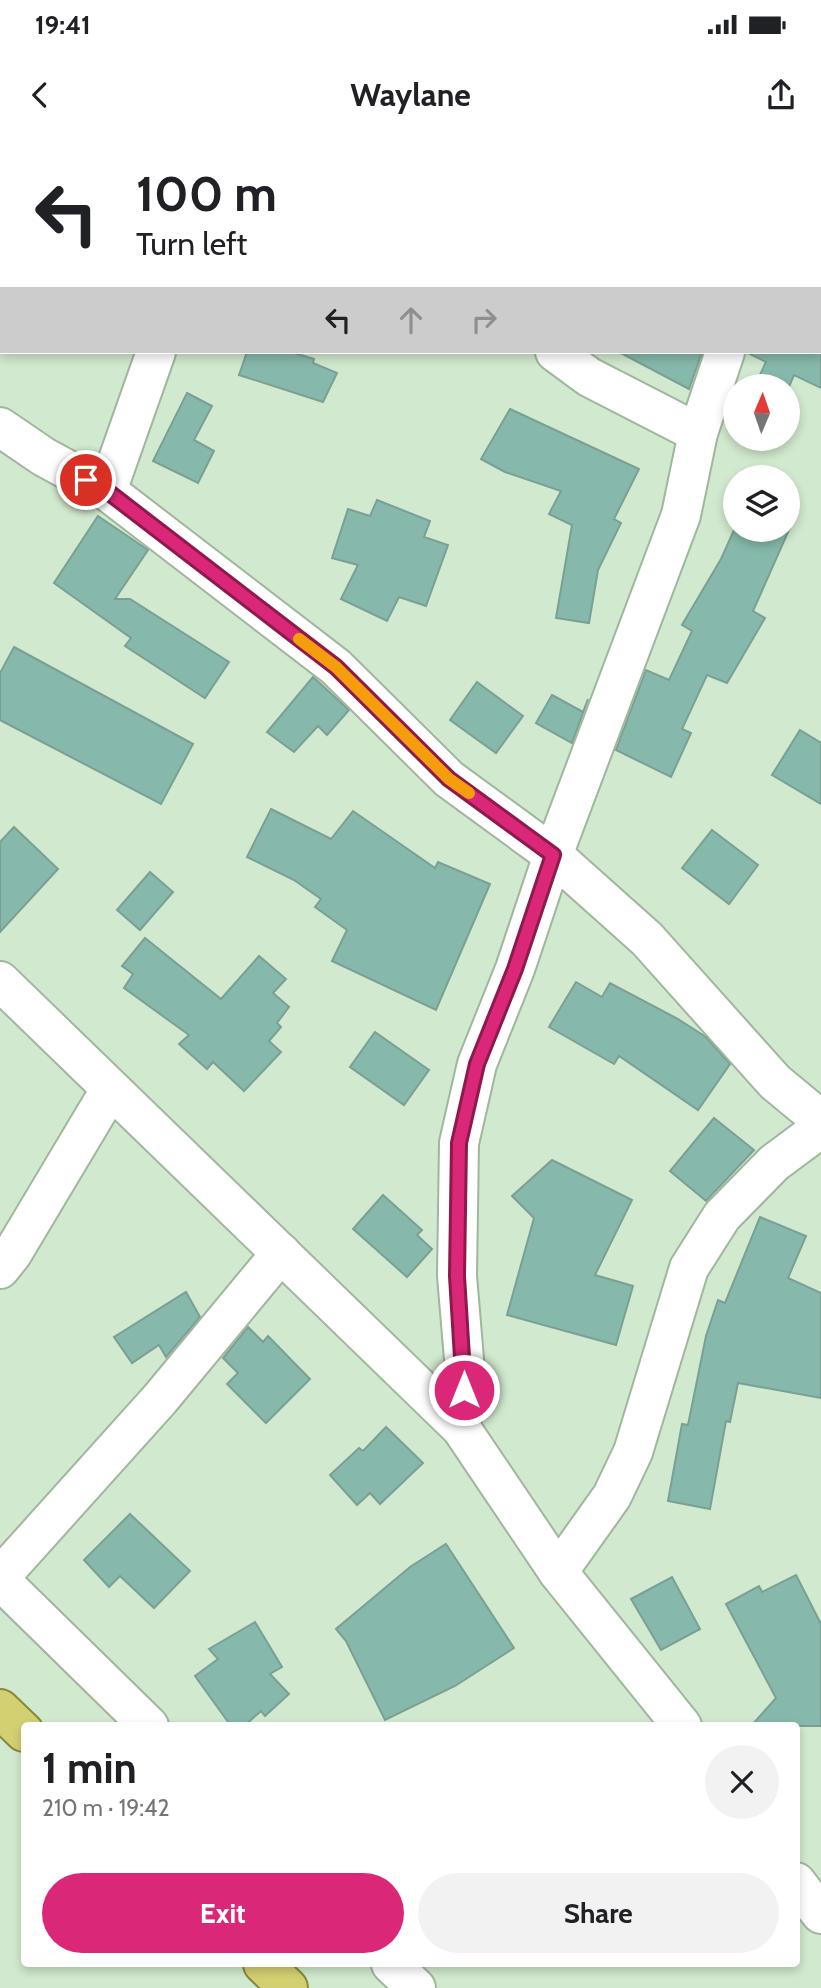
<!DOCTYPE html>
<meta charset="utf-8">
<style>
:root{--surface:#fff;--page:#f2f2f2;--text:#202124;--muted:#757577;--accent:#db2777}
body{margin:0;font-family:Cabin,sans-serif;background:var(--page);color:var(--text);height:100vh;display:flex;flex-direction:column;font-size:26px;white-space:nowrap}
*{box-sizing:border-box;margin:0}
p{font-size:23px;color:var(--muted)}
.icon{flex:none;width:38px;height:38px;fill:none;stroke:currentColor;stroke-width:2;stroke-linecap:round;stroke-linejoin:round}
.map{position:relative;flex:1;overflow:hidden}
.panel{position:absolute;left:21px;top:1582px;width:779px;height:245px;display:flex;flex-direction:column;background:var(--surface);border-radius:7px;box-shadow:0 4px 10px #0003}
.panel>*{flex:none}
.guide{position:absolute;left:0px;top:0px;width:822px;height:214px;box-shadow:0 4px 10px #0003;background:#fff;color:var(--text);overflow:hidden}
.needle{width:46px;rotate:2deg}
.fabs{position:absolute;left:723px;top:234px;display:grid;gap:14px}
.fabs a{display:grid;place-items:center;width:77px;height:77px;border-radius:50%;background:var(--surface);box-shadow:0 4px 10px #0003;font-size:35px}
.pin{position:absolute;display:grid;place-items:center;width:60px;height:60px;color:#fff;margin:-30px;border:4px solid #fff;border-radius:50%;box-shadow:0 2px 7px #0007}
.me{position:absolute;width:77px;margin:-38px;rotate:0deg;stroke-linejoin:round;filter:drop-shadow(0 0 5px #0008)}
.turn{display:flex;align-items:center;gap:24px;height:147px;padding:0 21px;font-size:32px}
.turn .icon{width:91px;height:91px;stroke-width:2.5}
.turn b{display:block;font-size:49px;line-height:60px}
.lanes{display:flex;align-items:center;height:66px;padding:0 21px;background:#0003;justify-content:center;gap:35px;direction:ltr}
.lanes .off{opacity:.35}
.round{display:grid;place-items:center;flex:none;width:74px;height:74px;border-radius:37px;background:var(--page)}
.summary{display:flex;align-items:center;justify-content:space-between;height:119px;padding:0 21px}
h1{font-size:42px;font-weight:800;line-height:52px}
.cta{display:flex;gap:14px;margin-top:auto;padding:14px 21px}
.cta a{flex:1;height:80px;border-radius:42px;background:var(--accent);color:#fff;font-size:28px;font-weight:800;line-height:80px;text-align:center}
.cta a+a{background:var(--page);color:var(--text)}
.status{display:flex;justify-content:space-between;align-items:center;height:49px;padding:0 35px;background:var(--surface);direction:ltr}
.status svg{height:19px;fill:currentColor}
header{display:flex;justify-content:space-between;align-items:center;height:91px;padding:0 21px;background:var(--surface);font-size:32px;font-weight:800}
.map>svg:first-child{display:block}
.building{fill:#86b9ab;stroke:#7aa095;stroke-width:2}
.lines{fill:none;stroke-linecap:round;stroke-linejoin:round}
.minor-casing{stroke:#a0b69d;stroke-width:42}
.trunk-casing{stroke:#878738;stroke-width:42}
.minor{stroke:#fff;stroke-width:38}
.trunk{stroke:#d3d072;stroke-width:38}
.route-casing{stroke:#8e194d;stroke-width:18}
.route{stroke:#db2777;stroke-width:12}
.slow{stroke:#f59e0b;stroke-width:12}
</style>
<div class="status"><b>19:41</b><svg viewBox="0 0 49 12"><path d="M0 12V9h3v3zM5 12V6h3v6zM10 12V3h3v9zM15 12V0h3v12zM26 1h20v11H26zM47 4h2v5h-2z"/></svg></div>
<header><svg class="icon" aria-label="back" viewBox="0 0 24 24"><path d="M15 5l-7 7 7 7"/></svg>Waylane<svg class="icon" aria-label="share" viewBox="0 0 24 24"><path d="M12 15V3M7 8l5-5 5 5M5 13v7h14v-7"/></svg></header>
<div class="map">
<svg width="821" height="1848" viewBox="0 0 821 1848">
<rect width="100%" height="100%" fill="#d1e9ce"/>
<!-- building -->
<g class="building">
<path d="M 247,212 L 291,212 L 314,219 L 313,223 L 337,233 L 323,262 L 239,235 Z"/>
<path d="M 619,212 L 702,212 L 689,249 Z"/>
<path d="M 746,212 L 821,212 L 821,248 L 794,235 L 788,249 L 757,241 L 766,222 Z"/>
<path d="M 187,253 L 212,266 L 194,300 L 214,311 L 198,343 L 153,321 Z"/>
<path d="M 510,269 L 639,329 L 614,379 L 621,383 L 598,430 L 589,483 L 556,478 L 572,385 L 549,374 L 561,351 L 505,332 L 481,319 Z"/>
<path d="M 377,360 L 430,381 L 424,397 L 448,405 L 426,466 L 399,457 L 387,481 L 341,459 L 358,425 L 332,418 L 348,369 L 370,376 Z"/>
<path d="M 98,376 L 148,410 L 115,459 L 130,459 L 229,522 L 205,558 L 125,506 L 131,498 L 54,443 Z"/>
<path d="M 788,380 L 792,383 L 753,471 L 765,478 L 727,543 L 707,535 L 682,589 L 691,593 L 671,637 L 616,610 L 646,530 L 669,540 L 692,491 L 682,485 L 721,419 L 735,388 L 735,390 L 788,390 Z"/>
<path d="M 14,507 L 193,604 L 161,664 L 0,580 L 0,533 Z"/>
<path d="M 313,537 L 349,570 L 327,595 L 318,586 L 294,612 L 267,592 Z"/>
<path d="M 477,542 L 523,576 L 496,613 L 450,580 Z"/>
<path d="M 552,555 L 583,572 L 588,559 L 572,603 L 536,583 Z"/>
<path d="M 800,590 L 821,603 L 821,664 L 772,635 Z"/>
<path d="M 271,669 L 331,699 L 353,671 L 435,728 L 438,722 L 490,744 L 436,870 L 332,821 L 347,790 L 315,767 L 321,759 L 294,740 L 247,717 Z"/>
<path d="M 14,687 L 58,729 L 0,792 L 0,702 Z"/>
<path d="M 712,690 L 758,725 L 729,764 L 682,728 Z"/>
<path d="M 150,732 L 173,752 L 140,790 L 117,770 Z"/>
<path d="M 145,798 L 221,859 L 259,816 L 286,839 L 273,853 L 289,867 L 277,883 L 281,887 L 269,901 L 281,912 L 244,951 L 213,922 L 207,929 L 179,904 L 189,895 L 124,848 L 133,834 L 122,826 Z"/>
<path d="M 576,842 L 602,857 L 610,843 L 678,879 L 706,897 L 730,924 L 698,970 L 619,916 L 614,924 L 549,887 Z"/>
<path d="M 375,892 L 429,930 L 404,965 L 350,927 Z"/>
<path d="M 714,978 L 754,1010 L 706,1061 L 670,1031 Z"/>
<path d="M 552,1020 L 632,1060 L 595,1135 L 633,1146 L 616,1205 L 507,1175 L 534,1078 L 512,1056 Z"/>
<path d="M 383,1055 L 422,1090 L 417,1095 L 432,1109 L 407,1137 L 353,1089 Z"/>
<path d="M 760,1077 L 806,1096 L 788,1138 L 821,1153 L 821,1258 L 738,1243 L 730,1282 L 726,1281 L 710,1369 L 668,1361 L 682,1284 L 688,1285 L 706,1196 L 718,1160 L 725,1163 Z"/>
<path d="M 186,1152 L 200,1177 L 166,1217 L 159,1205 L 132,1223 L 114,1197 Z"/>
<path d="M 248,1187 L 263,1202 L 268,1196 L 310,1239 L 266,1283 L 227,1244 L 238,1233 L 223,1218 Z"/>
<path d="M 386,1287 L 423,1323 L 380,1364 L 370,1353 L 357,1365 L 330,1335 L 359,1308 L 363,1311 Z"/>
<path d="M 130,1374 L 190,1431 L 154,1468 L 120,1436 L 109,1447 L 84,1420 Z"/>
<path d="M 446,1404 L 514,1508 L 455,1546 L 385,1580 L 346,1501 L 336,1489 L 410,1427 Z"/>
<path d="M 796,1435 L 821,1484 L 821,1586 L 751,1586 L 776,1558 L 726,1464 L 759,1446 L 762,1452 Z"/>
<path d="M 672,1437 L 700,1489 L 661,1510 L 631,1459 Z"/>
<path d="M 255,1482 L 282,1527 L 270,1534 L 289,1554 L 265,1576 L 261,1571 L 244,1586 L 231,1586 L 195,1536 L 218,1519 L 209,1509 Z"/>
</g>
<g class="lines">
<!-- minor casing -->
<g class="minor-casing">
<g id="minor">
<path d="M 434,0 L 443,2"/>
<path d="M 236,2 L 236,0"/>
<path d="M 537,2 L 537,0"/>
<path d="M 789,2 L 790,0"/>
<path d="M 555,212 L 589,237 L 698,293"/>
<path d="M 0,287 L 44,317 L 107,351 L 336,527 L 449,639 L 553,715 L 647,799 L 775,942 L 821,980"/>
<path d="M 107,351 L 156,212"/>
<path d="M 0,841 L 461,1288 L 558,1432 L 682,1586"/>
<path d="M 0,1129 L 12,1114 L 110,950"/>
<path d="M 461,1288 L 465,1231 L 457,1136 L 459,1003 L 477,924 L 515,829 L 553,715 L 681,375 L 698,293 L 725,212"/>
<path d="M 558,1432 L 612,1356 L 633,1312 L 689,1128 L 722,1076 L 774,1023 L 821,988"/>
<path d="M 0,1437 L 160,1259 L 281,1113"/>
<path d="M 0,1440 L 149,1586"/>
<path d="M 796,1742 L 821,1774"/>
<path d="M 391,1824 L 416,1848"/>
</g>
</g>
<!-- trunk casing -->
<g class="trunk-casing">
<g id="trunk">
<path d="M 0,1569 L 24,1592"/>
<path d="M 263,1824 L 288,1848"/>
</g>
</g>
<!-- minor -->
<use href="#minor" class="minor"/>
<!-- trunk -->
<use href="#trunk" class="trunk"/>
</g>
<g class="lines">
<!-- route casing -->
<g class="route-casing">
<path id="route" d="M 86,340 L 107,351 L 336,527 L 449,639 L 553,715 L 515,829 L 477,924 L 459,1003 L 457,1136 L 464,1250"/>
</g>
<!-- route -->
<use href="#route" class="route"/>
<!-- slow -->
<path class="slow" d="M 299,499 L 336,527 L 449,639 L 469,653"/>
</g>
</svg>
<div class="fabs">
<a><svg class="needle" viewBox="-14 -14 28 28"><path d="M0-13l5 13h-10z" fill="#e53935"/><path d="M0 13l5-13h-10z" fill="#757577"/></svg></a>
<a><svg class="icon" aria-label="layers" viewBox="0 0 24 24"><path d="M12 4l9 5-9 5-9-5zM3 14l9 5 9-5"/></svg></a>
</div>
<div class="pin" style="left:86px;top:340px;background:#d93025"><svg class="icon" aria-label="arrive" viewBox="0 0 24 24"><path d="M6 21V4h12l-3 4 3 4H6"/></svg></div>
<svg class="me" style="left:464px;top:1250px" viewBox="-20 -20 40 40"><circle r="17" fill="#db2777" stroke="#fff" stroke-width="3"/><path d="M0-11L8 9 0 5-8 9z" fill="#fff"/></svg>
<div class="guide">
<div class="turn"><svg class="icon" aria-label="left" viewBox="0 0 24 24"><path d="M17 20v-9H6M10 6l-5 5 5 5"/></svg><div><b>100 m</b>Turn left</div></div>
<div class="lanes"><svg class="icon" aria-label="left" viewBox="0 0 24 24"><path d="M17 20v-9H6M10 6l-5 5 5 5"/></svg><svg class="icon off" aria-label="ahead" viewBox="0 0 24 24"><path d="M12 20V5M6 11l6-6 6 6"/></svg><svg class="icon off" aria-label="right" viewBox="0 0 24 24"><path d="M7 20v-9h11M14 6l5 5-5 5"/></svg></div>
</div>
<section class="panel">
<div class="summary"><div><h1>1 min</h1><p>210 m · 19:42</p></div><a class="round"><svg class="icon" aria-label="close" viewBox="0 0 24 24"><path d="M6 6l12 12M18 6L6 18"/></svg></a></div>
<div class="cta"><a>Exit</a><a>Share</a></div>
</section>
</div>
